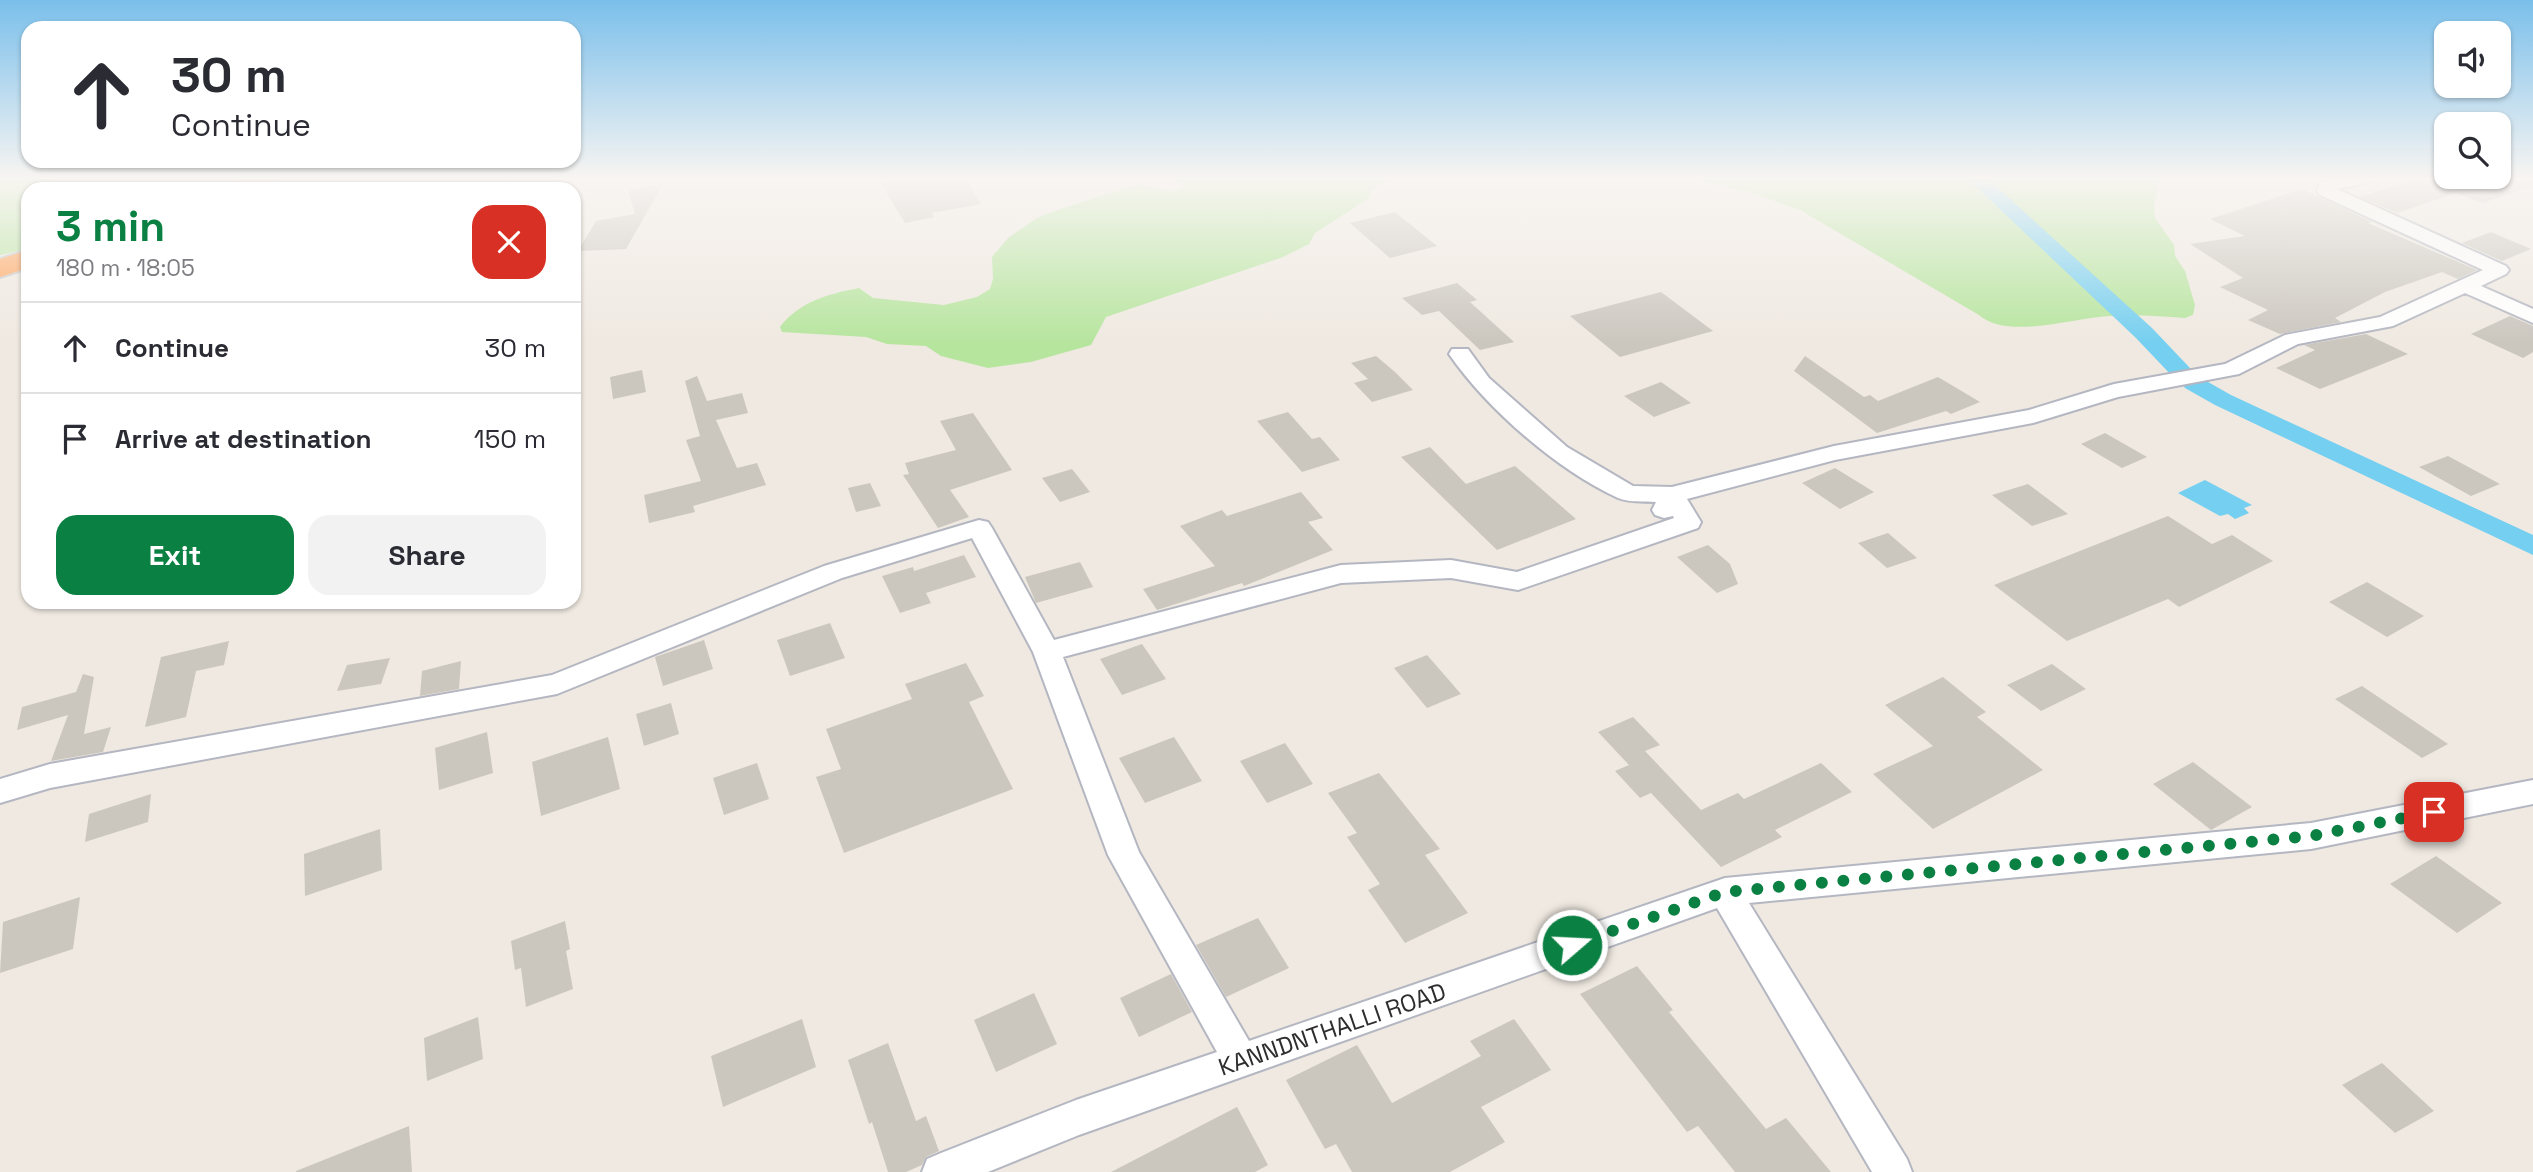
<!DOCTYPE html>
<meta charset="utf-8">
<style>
:root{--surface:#fff;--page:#f2f2f3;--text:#2b2b33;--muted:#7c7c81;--line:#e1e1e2;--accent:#0b8043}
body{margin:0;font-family:"Space Grotesk",sans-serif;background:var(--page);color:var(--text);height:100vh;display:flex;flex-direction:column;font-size:26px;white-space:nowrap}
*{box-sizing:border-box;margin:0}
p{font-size:23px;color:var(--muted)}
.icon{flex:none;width:38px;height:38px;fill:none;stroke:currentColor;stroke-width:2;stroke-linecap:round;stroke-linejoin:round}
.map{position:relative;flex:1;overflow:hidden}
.drawer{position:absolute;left:21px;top:182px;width:560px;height:427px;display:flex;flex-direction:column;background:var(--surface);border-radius:21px;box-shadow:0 2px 5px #0004}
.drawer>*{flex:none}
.guide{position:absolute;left:21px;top:21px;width:560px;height:147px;border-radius:21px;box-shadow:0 2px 5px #0004;background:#fff;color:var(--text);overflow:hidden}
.buttons{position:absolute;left:2434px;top:21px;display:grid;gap:14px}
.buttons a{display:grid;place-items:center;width:77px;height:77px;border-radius:14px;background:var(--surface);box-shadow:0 2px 5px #0004;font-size:35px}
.pin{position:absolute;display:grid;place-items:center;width:60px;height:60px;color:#fff;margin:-30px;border-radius:14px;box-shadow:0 4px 10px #0006}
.me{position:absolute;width:77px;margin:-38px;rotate:71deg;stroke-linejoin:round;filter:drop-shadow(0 0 5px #0008)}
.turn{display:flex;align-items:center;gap:24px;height:147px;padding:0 35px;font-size:32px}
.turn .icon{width:91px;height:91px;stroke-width:2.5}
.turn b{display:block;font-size:49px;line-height:60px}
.round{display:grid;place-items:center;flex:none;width:74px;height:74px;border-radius:21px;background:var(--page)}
.summary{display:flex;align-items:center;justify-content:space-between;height:119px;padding:0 35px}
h1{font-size:42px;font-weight:800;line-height:52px;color:var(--accent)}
.primary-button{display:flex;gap:14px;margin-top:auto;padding:14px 35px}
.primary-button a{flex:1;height:80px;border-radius:21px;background:var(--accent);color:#fff;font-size:28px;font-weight:800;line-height:80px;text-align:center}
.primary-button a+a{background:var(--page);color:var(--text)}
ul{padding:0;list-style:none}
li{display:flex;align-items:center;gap:21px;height:91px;padding:0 35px;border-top:2px solid var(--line)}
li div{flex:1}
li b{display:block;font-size:26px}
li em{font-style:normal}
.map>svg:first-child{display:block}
.green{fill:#b6e59e}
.water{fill:#75cff0}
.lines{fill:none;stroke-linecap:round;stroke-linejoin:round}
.stream{stroke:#75cff0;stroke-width:6}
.canal{fill:#75cff0;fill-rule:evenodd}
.building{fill:#cbc7bf}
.street-casing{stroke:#b4b7c1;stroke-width:4}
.highway-casing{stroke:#c9c9c9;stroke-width:4}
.street{fill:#fff;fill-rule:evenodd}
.highway{fill:#ffa35c;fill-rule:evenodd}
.route{stroke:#0b8043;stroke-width:12;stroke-dasharray:0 21.6}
.labels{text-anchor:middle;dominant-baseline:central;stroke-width:6;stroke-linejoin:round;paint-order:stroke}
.near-street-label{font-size:24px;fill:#2e2e2e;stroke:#fff}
</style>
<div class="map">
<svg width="2533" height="1172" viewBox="0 0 2533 1172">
<rect width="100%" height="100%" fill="#efe9e1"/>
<!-- green -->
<g class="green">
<path d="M 0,179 L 53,179 L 55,189 L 28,189 L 28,249 L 0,255 Z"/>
<path d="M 1176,179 L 1393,179 L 1372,189 L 1369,198 L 1315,233 L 1309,244 L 1283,257 L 1106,317 L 1091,345 L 1031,362 L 988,368 L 941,356 L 926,346 L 887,344 L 866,337 L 782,332 L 780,327 C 800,301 829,294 859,288 L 873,298 L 944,305 L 977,297 L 990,289 L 993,279 L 992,257 L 1008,238 L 1037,218 L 1058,210 L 1138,184 L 1167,191 L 1184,189 Z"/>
<path d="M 1694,179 L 2160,179 L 2154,205 L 2155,218 L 2174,245 L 2175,256 L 2185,271 L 2195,305 L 2193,315 L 2185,318 C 2160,316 2134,314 2109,316 C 2073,318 2007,340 1979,315 L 1800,210 L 1752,193 Z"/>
</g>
<!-- water -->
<path class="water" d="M 2205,480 L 2252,505 L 2244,508 L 2249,513 L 2235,519 L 2228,514 L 2220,516 L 2178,493 Z"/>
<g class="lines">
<!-- stream -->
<path class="stream" d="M 2158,347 L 2176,367"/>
<!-- canal -->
<path class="canal" d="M 1968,179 L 1988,179 L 2152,328 L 2189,367 L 2193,372 L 2189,377 L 2201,378 L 2231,395 L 2533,535 L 2533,555 L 2215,405 L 2185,388 L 2181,383 L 2185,378 L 2173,377 L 2136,338 Z"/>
</g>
<!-- building -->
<g class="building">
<path d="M 878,179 L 966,179 L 981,204 L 932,213 L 934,217 L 905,223 Z"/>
<path d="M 2415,179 L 2533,179 L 2533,186 L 2483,203 L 2455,193 L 2397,213 L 2360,197 Z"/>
<path d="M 663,184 L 626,249 L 578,251 L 596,221 L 635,214 L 628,190 Z"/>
<path d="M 2302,189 L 2372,222 L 2368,223 L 2477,270 L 2458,279 L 2442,272 L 2385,292 L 2335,318 L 2341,322 L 2280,334 L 2248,320 L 2268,310 L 2220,287 L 2243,278 L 2190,244 L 2245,236 L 2210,219 Z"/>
<path d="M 1395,212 L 1437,246 L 1390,258 L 1350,223 Z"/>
<path d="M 2491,232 L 2531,249 L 2502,261 L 2462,243 Z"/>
<path d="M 1457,283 L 1477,300 L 1470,302 L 1514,342 L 1480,350 L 1439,311 L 1422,315 L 1402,298 Z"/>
<path d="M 1661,292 L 1713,331 L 1620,357 L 1570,316 Z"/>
<path d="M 2510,316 L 2533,326 L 2533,352 L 2523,358 L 2471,334 Z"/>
<path d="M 2366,334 L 2408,354 L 2320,389 L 2276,368 L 2315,350 L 2304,345 Z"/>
<path d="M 1376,356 L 1395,372 L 1413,390 L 1372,402 L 1354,383 L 1368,379 L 1351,363 Z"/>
<path d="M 1805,356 L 1864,397 L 1870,395 L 1878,401 L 1938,377 L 1980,402 L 1951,414 L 1946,411 L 1877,433 L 1794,371 Z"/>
<path d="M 642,370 L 646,392 L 613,399 L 610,377 Z"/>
<path d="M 697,376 L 707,401 L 742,393 L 748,413 L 716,420 L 737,468 L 757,463 L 766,485 L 693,506 L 695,512 L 649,523 L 644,495 L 701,481 L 686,440 L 700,436 L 685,381 Z"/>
<path d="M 1661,382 L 1691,403 L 1654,417 L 1624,396 Z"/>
<path d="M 1288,412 L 1312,439 L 1320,437 L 1340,460 L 1302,472 L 1257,421 Z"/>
<path d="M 973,413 L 1012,470 L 950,490 L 969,517 L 938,528 L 903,475 L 909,474 L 905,463 L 956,450 L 940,421 Z"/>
<path d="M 2105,433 L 2147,457 L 2122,468 L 2081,444 Z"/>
<path d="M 1430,447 L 1466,484 L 1515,466 L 1576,519 L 1497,550 L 1401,457 Z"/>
<path d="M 2448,456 L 2500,484 L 2471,496 L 2419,467 Z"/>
<path d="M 1835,468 L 1874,492 L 1840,509 L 1802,483 Z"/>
<path d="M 1072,469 L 1090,492 L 1060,502 L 1042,478 Z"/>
<path d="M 870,483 L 881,506 L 856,512 L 848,488 Z"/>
<path d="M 2028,484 L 2068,514 L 2032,526 L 1992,495 Z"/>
<path d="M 1301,492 L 1323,518 L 1308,522 L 1333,550 L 1244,586 L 1242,583 L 1157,610 L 1143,589 L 1215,566 L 1180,526 L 1222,510 L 1227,516 Z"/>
<path d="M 2168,516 L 2212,544 L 2232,535 L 2273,561 L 2179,607 L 2168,599 L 2067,641 L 1994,585 Z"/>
<path d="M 1888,533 L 1917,558 L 1887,568 L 1858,543 Z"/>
<path d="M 1708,545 L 1730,564 L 1738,584 L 1717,593 L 1677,557 Z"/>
<path d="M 964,555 L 976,577 L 926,593 L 931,603 L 900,613 L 882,576 L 913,567 L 914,571 Z"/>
<path d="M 1080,562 L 1093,587 L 1036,603 L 1025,577 Z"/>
<path d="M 2367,582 L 2424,616 L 2387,637 L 2329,602 Z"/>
<path d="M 830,623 L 845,658 L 790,676 L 777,640 Z"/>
<path d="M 704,640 L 713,669 L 663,686 L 655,657 Z"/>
<path d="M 229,641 L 224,665 L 196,671 L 186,717 L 145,727 L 161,657 Z"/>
<path d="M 1142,644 L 1166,679 L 1122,695 L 1100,659 Z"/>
<path d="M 1427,655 L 1461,694 L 1427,708 L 1394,668 Z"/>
<path d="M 390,658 L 381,684 L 337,691 L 347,665 Z"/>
<path d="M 461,661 L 459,689 L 420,696 L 422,671 Z"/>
<path d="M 966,663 L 984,696 L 969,702 L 1013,789 L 844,853 L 816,777 L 841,769 L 826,729 L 912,699 L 905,684 Z"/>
<path d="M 2052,664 L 2086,689 L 2041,711 L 2007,685 Z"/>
<path d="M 83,674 L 94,677 L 84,734 L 111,727 L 103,752 L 51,761 L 68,715 L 17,730 L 22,707 L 76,692 Z"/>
<path d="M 1943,677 L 1986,712 L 1977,717 L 2043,770 L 1933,829 L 1873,774 L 1933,746 L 1885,705 Z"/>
<path d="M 2362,686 L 2448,744 L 2422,758 L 2335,699 Z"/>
<path d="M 671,703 L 679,734 L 644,746 L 636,714 Z"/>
<path d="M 1633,717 L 1660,745 L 1645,751 L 1701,810 L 1738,793 L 1744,799 L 1821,763 L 1852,792 L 1775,830 L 1782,837 L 1721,867 L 1651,793 L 1640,798 L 1615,771 L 1629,765 L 1598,732 Z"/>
<path d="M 487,732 L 493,773 L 439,790 L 435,748 Z"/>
<path d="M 608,737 L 620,789 L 541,816 L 532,762 Z"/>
<path d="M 1174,737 L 1202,781 L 1145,803 L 1119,758 Z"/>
<path d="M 1285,743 L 1313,784 L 1267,803 L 1240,761 Z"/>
<path d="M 2193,762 L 2252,807 L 2211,830 L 2153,784 Z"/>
<path d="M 757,763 L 769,799 L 724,815 L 713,778 Z"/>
<path d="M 1379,773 L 1440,849 L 1425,855 L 1468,913 L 1405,943 L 1368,890 L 1380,884 L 1347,837 L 1357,833 L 1328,793 Z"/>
<path d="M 151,794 L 148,822 L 85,842 L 89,814 Z"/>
<path d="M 380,829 L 382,870 L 305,896 L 304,854 Z"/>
<path d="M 2436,856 L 2502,903 L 2457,933 L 2390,884 Z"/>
<path d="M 80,897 L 73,949 L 0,973 L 3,922 Z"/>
<path d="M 1258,918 L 1289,968 L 1226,997 L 1196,945 Z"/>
<path d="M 565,921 L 570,949 L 566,951 L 573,989 L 526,1007 L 521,968 L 515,970 L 511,941 Z"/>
<path d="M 1637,966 L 1673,1010 L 1669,1012 L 1766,1129 L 1786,1118 L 1831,1172 L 1735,1172 L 1698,1126 L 1687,1132 L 1580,994 Z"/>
<path d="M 1171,974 L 1192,1012 L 1139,1037 L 1120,998 Z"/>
<path d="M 1034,993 L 1057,1044 L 996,1072 L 974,1020 Z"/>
<path d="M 478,1017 L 483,1059 L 427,1081 L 424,1038 Z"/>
<path d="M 802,1019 L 816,1067 L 723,1107 L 711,1056 Z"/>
<path d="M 1514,1019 L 1551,1070 L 1481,1107 L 1505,1142 L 1450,1172 L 1352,1172 L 1336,1144 L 1325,1149 L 1286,1080 L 1357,1045 L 1392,1103 L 1481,1056 L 1470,1041 Z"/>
<path d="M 888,1043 L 916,1121 L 926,1116 L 939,1151 L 926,1157 L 922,1165 L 906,1172 L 888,1172 L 872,1122 L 869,1124 L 848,1060 Z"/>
<path d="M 2382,1063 L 2434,1111 L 2395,1133 L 2342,1085 Z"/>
<path d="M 1237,1107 L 1268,1165 L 1255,1172 L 1111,1172 Z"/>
<path d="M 409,1126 L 412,1172 L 296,1172 L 296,1171 Z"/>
</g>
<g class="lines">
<!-- street casing -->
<g class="street-casing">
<path id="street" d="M 2333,179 L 2369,179 L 2366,183 L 2337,189 L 2506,266 L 2509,270 L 2506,274 L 2481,286 L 2533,309 L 2533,323 L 2465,293 L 2393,326 L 2298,344 L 2239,374 L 2118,397 L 2033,423 L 1835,460 L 1687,499 L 1701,522 L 1698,528 L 1518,590 L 1451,578 L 1341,583 L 1063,657 L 1139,852 L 1249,1041 L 1725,878 L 2311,823 L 2533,780 L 2533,804 L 2311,849 L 1749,903 L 1907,1159 L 1912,1172 L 1872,1172 L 1717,908 L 1079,1135 L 988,1172 L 922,1172 L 927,1159 L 941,1153 L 1076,1100 L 1217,1052 L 1108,855 L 1033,652 L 972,538 L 842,578 L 557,694 L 50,788 L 0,803 L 0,779 L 50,764 L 552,675 L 824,566 L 979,520 L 988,522 L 992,528 L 1054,640 L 1341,565 L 1451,560 L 1517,572 L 1674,518 L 1673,516 L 1664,518 L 1655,515 L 1652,510 L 1656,502 C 1644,501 1629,503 1618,498 C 1557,470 1487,409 1449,354 L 1452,349 L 1468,349 L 1489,378 L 1567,447 L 1633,486 L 1672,487 L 1834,446 L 2029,410 L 2114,384 L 2225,364 L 2285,335 L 2380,317 L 2483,270 L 2320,195 L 2317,191 L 2321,182 Z"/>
</g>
<!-- highway casing -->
<g class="highway-casing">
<g id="highway">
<path d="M 239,179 L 275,179 C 265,194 241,189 225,189 L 229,183 Z"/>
<path d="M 28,250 L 28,268 L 0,277 L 0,259 Z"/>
</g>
</g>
<!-- street -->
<use href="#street" class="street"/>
<!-- highway -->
<use href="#highway" class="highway"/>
</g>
<!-- sky -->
<linearGradient id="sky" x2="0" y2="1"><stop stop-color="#7abfeb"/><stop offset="0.52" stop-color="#f8f5f2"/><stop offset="1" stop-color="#f8f5f2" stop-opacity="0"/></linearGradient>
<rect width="2533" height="343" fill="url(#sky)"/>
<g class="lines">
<!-- route -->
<path class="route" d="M 1572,945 L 1725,892 L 2311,836 L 2434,812"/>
</g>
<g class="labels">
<!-- near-street labels -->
<g class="near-street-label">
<text transform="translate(1332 1029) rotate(-19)">KANNDNTHALLI ROAD</text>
</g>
</g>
</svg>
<div class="buttons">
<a><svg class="icon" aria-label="sound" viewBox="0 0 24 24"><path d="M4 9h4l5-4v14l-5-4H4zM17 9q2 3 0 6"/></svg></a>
<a><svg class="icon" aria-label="search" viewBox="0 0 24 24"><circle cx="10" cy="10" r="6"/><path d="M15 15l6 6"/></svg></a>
</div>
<div class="pin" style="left:2434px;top:812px;background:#d93025"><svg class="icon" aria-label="arrive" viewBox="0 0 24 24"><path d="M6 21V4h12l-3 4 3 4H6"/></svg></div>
<svg class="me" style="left:1572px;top:945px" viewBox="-20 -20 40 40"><circle r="17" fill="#0b8043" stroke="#fff" stroke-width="3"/><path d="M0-11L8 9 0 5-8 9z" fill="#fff"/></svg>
<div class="guide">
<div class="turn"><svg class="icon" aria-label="ahead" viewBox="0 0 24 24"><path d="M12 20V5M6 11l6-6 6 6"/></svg><div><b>30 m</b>Continue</div></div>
</div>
<section class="drawer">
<div class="summary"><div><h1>3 min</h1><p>180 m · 18:05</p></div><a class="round" style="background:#d93025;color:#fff"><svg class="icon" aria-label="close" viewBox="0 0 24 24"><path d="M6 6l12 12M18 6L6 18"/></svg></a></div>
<ul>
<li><svg class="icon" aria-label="ahead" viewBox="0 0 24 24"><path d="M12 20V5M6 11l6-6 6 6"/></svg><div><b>Continue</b></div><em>30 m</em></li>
<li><svg class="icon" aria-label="arrive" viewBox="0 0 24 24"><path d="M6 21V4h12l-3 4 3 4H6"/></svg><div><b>Arrive at destination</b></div><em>150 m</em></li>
</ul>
<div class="primary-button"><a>Exit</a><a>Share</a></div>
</section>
</div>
